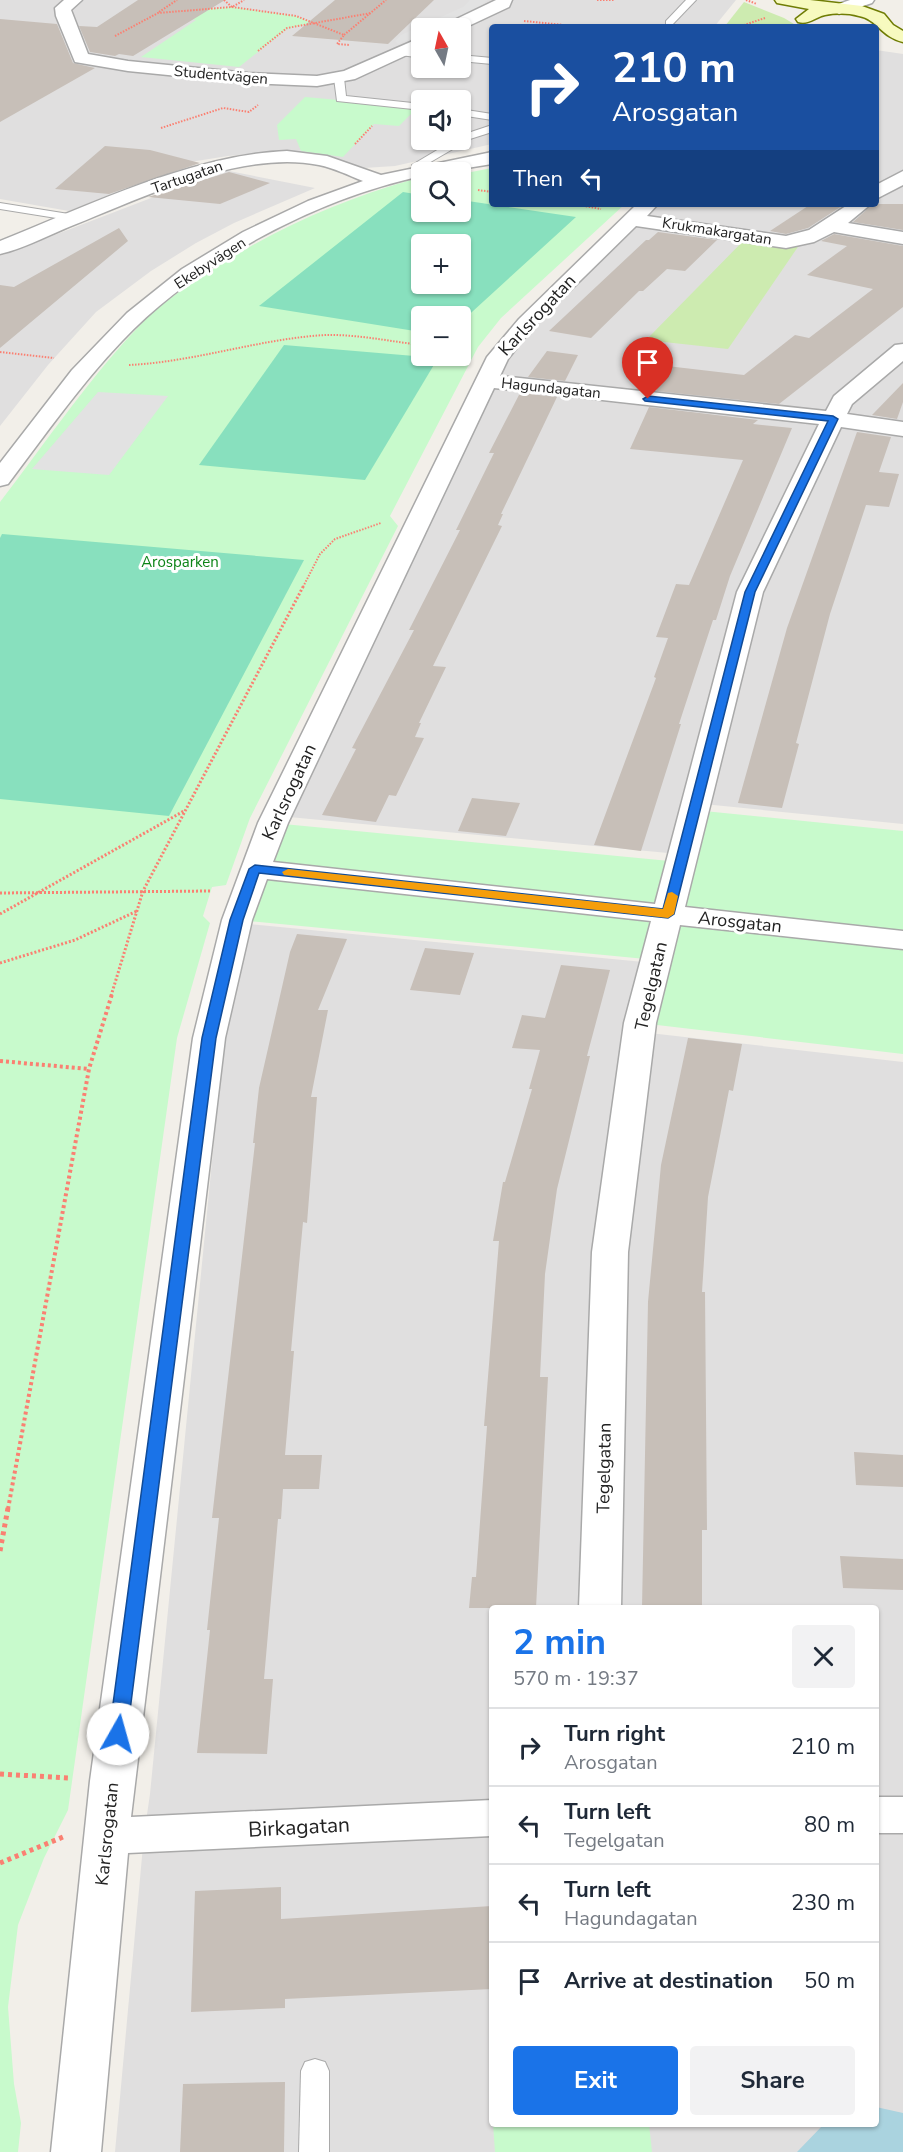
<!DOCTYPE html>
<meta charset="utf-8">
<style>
:root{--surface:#fff;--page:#f2f2f3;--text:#1f2937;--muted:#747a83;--line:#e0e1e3;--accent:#1a73e8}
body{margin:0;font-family:"Nunito Sans",sans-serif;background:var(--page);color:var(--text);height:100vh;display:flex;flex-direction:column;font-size:22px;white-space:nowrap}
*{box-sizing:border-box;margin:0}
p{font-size:20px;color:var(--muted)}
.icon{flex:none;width:33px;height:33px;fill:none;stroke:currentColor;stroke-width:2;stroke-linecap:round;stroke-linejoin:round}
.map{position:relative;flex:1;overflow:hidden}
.side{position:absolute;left:489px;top:1605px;width:390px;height:522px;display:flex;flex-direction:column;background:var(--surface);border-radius:6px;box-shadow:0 2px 4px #0004}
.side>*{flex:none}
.top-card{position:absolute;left:489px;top:24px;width:390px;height:183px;border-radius:6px;box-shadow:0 2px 4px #0004;background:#1a4fa0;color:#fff;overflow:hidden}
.needle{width:39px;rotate:351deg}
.fabs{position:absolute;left:411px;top:18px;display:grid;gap:12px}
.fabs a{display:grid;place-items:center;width:60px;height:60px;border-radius:6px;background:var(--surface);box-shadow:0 2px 4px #0004;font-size:30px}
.pin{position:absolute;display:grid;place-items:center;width:51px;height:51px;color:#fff;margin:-62px -26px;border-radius:50% 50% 50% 0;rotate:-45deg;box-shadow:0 0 6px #0007}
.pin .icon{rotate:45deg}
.me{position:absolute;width:66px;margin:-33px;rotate:7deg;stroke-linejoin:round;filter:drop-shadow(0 0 4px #0008)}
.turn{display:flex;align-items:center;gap:21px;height:126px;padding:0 24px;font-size:27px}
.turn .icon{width:78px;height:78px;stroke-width:2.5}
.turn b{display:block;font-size:42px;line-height:51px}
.then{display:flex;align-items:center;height:57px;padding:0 24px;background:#0003;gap:12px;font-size:22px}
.round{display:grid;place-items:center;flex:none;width:63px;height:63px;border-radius:6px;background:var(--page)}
.summary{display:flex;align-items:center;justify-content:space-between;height:102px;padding:0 24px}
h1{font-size:36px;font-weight:700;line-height:45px;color:var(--accent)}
.button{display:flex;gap:12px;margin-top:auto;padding:12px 24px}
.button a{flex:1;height:69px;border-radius:6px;background:var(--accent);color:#fff;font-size:24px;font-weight:700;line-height:69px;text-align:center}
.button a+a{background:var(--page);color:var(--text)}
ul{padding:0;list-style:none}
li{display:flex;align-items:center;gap:18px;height:78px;padding:0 24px;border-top:2px solid var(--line)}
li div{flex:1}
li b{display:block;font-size:22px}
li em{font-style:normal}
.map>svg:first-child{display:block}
.residential{fill:#e0dfdf;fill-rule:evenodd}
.grass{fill:#cdebb0}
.park{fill:#c8facc;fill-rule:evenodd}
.pitch{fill:#88e0be;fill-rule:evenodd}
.parking{fill:#e2e2e2}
.water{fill:#aad3df}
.building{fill:#c7bfb8}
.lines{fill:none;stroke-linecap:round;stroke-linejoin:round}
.lane-casing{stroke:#a9a9a9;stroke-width:2}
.street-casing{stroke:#a9a9a9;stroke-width:3}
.secondary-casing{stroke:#707d05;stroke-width:3}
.path-far3{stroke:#fa8072;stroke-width:2;stroke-dasharray:1.5 1.5;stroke-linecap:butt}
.path-far2{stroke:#fa8072;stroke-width:3;stroke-dasharray:2 2;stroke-linecap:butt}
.path-far1{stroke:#fa8072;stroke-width:4;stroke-dasharray:3 3;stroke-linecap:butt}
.path{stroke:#fa8072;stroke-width:5;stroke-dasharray:4 4;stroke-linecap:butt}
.lane{fill:#fff;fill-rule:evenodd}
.street{fill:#fff;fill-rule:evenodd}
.secondary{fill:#f7fabf;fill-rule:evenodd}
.route{fill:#1a73e8;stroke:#114b97;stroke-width:1.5}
.slow{fill:#f59e0b}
.labels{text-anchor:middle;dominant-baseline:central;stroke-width:6;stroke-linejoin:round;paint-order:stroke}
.far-street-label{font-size:15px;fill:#222;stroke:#fff}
.far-park-label{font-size:15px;fill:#0c8416;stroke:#fff}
.street-label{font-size:18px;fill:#222;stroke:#fff}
.near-street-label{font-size:21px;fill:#222;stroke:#fff}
</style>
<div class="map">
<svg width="903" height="2152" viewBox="0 0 903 2152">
<rect width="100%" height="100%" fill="#f2efe9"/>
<!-- residential -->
<g class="residential">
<path d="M 0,0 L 736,0 L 714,27 L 492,27 L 492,144 L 395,166 L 364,168 L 313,154 L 259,153 L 228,156 L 190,162 L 69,211 L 0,199 ZM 422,28 L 460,28 L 460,68 L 422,68 ZM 422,100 L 460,100 L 460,140 L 422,140 Z"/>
<path d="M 876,50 L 903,54 L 903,824 L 683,802 L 668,853 L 289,817 L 507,358 L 535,324 L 659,204 L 876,204 Z"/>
<path d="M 224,170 L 315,188 L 234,223 L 196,243 L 151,271 L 96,312 L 48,365 L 0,426 L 0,256 Z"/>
<path d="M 248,924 L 654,963 L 623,1030 L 903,1062 L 903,2152 L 115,2152 L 144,1835 L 150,1794 L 224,1039 ZM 492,1608 L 876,1608 L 876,2124 L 492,2124 Z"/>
</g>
<!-- grass -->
<g class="grass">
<path d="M 744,2 L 784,18 L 799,27 L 725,26 Z"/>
<path d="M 749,235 L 802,241 L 728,349 L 646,340 Z"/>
</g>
<!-- park -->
<g class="park">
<path d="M 232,7 L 296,16 L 313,23 L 287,29 L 239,67 L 141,57 L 196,20 L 157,15 L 158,13 Z"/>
<path d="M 305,97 L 418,107 L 399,126 L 374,124 L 343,157 L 301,151 L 296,139 L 279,140 L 277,125 Z"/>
<path d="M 492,168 L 492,204 L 625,204 L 501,318 L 478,347 L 390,516 L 398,526 L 250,818 L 226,885 L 212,887 L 203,916 L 210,923 L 177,1038 L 68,1810 L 44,1858 L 18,1925 L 8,2007 L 14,2084 L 21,2123 L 18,2152 L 0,2152 L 0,502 C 47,441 91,375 145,320 C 163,302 186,287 207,273 C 274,229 338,201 414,179 L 421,179 L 422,212 L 460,212 L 461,174 ZM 422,244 L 460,244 L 460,284 L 422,284 ZM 422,316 L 460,316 L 460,356 L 422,356 Z"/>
<path d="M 694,810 L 903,831 L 903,1054 L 640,1023 L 656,960 L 237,920 L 273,823 L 680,862 Z"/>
<path d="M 493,2124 L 649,2124 L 652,2152 L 495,2152 Z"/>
</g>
<!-- pitch -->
<g class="pitch">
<path d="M 403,192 L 421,195 L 422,212 L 460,212 L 461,200 L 576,217 L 461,322 L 460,316 L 422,316 L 421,332 L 259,306 ZM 422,244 L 460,244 L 460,284 L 422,284 Z"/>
<path d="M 284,345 L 438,358 L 365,480 L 199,465 Z"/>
<path d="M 2,534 L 304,560 L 169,816 L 0,799 L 0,538 Z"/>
</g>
<!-- parking -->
<g class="parking">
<path d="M 470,0 L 488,0 L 478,9 L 433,28 L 422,28 L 421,34 L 398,44 L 395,41 L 401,35 L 463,7 Z"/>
<path d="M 98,392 L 168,396 L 109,475 L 32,469 Z"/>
</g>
<!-- water -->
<path class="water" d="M 876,2107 L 903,2113 L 903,2152 L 797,2152 L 824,2124 L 876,2124 Z"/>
<!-- building -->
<g class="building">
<path d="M 138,0 L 225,0 L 133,56 L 119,54 L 115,56 L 90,52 L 79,26 L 97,27 Z"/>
<path d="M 335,0 L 434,0 L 388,44 L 292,36 Z"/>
<path d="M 0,19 L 57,24 L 73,63 L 95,68 L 0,122 Z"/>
<path d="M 105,146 L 150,150 L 200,163 L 109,194 L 55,189 Z"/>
<path d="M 229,172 L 270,183 L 220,204 L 148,197 Z"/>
<path d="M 811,204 L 845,204 L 808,228 L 786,234 L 770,231 Z"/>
<path d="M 873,204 L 903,204 L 903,230 L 853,222 Z"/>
<path d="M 119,228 L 128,241 L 0,348 L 0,285 L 14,287 Z"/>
<path d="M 658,232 L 717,240 L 685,271 L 667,269 L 643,291 L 639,291 L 591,338 L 549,331 L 646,240 L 649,240 Z"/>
<path d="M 834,234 L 903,246 L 903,307 L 779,404 L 656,391 L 667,366 L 744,375 L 795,335 L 809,338 L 873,289 L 807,275 L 847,246 L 821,241 Z"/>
<path d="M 547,351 L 578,355 L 565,381 L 528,377 Z"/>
<path d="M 903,383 L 903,402 L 897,419 L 872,415 Z"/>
<path d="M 520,393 L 557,397 L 501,514 L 503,514 L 498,525 L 502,526 L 433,666 L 446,667 L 419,723 L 421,723 L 415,737 L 424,738 L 396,796 L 389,795 L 376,822 L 322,815 L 356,749 L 352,748 L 414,630 L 409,630 L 460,530 L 456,530 L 494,453 L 489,453 Z"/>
<path d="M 649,407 L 758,420 L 753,424 L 792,428 L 730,576 L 716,620 L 713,620 L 679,724 L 681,724 L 641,851 L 594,845 L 656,678 L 654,677 L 668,638 L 656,637 L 676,584 L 689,585 L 743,460 L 630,449 Z"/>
<path d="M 857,432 L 891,437 L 879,472 L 899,474 L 889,507 L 866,505 L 830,614 L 796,743 L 799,744 L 782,808 L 738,803 L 787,628 Z"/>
<path d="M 472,798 L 520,803 L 506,836 L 458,831 Z"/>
<path d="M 297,934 L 347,939 L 318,1010 L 328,1010 L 311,1097 L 317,1097 L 307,1223 L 303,1222 L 291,1351 L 294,1351 L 285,1455 L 322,1455 L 319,1489 L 283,1489 L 281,1519 L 278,1519 L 264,1679 L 273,1679 L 267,1754 L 197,1753 L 210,1630 L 207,1630 L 219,1518 L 212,1518 L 255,1143 L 253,1143 L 259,1088 L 290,952 Z"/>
<path d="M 425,948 L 474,953 L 460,995 L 410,990 Z"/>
<path d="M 561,965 L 610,970 L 587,1056 L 590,1056 L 557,1189 L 545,1274 L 540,1377 L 548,1377 L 536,1608 L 469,1608 L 472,1577 L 476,1577 L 487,1426 L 484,1426 L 499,1241 L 493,1241 L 503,1182 L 505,1182 L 532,1089 L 529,1089 L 540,1050 L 512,1048 L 522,1015 L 545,1018 Z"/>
<path d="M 688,1038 L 742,1044 L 733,1091 L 729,1090 L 708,1197 L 702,1292 L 705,1292 L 707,1530 L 702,1530 L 702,1608 L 642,1608 L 648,1302 L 661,1165 Z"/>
<path d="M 854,1452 L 903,1455 L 903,1487 L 856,1485 Z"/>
<path d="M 840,1556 L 903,1559 L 903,1590 L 843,1588 Z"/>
<path d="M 281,1887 L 281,1919 L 492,1906 L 492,1989 L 285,1999 L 285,2008 L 191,2012 L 195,1891 Z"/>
<path d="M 285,2082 L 284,2152 L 180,2152 L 183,2084 Z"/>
</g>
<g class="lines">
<!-- lane casing -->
<g class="lane-casing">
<g id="lane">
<path d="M 686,0 L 696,0 L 672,25 L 666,25 L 666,21 Z"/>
<path d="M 398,49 L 422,52 L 422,58 L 394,54 L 393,52 Z"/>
<path d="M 460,55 L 492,58 L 492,64 L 460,61 Z"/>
<path d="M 339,75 L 344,78 L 346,96 L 422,104 L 422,110 L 337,101 L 334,78 Z"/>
<path d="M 460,109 L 492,114 L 492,120 L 460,115 Z"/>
<path d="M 492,125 L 492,132 L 470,139 L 422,167 L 418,168 L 412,165 L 454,140 L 460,140 L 462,135 Z"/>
<path d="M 0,203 L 75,215 L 81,218 L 75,221 L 0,209 Z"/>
<path d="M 315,2059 L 325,2062 L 329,2071 L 329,2152 L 299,2152 L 301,2071 L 305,2062 Z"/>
</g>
</g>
<!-- street casing -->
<g class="street-casing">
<g id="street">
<path d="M 64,0 L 82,0 L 71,10 L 88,54 L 128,61 L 248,73 L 317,76 L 344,71 L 422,37 L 422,48 L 355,79 L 317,86 L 248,83 L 128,71 L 75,62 L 56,16 L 55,8 Z"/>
<path d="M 496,0 L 512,0 L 509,7 L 460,30 L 444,28 L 446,24 Z"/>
<path d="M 850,0 L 874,0 L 872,3 L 839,14 L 831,9 L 833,6 Z"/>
<path d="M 287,151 L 327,156 L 381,175 L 492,152 L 492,164 L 442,172 L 422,172 L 422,176 C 315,199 197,262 122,341 C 80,385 45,435 8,484 L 0,486 L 0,463 L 72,370 L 127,313 L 182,269 L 243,232 L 308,201 L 363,181 C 348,175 334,168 319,165 C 240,149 137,200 64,229 C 43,238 22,249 0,254 L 0,241 C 88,206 191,155 287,151 Z"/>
<path d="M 903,171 L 903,185 L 876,199 L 876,185 Z"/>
<path d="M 637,204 L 658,204 L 647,216 L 786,236 L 809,230 L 849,204 L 871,204 L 848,223 L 903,232 L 903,244 L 834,232 L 814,242 L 786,248 L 636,226 L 533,327 L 508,359 L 500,376 L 826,411 L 834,396 L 895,345 L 903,344 L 903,361 L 852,404 L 847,414 L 903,422 L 903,436 L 841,427 L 763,592 L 685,907 L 903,931 L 903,949 L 680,925 L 656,1023 L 628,1252 L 621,1608 L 579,1608 L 592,1252 L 624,1023 L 651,921 L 267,879 L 252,920 L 225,1038 L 131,1817 L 492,1800 L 492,1836 L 128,1853 L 101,2152 L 51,2152 L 90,1781 L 193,1038 L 222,920 L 258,823 L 487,357 L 519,319 ZM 494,388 L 819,424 L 737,592 L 655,904 L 273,862 L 288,823 Z"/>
<rect x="876" y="1797" width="27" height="36"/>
</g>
</g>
<!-- secondary casing -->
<g class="secondary-casing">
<path id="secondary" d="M 775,0 L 810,0 L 862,6 L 884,14 L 893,25 L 903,31 L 903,42 C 881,37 877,19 859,16 C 848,13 836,13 825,15 C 815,17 809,25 798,22 L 796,19 L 809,9 L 777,3 Z"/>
</g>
<!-- path-far3 -->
<g class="path-far3">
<path d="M 224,0 L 232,7 L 244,0"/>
<path d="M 597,0 L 614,0"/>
<path d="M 746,0 L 757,4"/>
<path d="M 159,12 L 177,0"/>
<path d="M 524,21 L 584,27"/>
<path d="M 738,27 L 765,18"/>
<path d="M 344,35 L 386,0"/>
<path d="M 115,36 L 158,13 L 232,7 L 296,16 L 344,35 L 337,44 L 349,45"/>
<path d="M 258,51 L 287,28 L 371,13"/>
<path d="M 161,128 L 223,108 L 249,112 L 258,105"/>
<path d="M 355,144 L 372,126"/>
<path d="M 478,190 L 492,192"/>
<path d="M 574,204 L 601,209"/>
<path d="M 0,352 L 54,358"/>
<path d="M 129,365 C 191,362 250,342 312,336 C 349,332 385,341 422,345"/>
<path d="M 303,587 L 320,554 L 335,539 L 381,523"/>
</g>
<!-- path-far2 -->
<g class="path-far2">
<path d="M 0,893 L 210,891"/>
<path d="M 0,914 L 184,811"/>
<path d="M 0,963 L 75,940 L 137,911"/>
<path d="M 111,996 L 143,891 L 304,585"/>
</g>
<!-- path-far1 -->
<g class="path-far1">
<path d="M 0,1061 L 89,1069"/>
<path d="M 8,1509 L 89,1069 L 112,994"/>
</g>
<!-- path -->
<g class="path">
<path d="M 0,1551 L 8,1508"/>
<path d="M 0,1774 L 69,1778"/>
<path d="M 0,1863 L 63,1837"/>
</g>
<!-- lane -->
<use href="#lane" class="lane"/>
<!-- street -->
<use href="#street" class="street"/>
<!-- secondary -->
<use href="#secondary" class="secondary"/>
</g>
<!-- route -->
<path class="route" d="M 648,396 L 833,416 L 838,419 L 755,592 L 674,914 L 668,918 L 259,873 L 243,920 L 216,1038 L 127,1734 L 124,1739 L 118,1741 L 112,1739 L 109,1734 L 202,1038 L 230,920 L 249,869 L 255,865 L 663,909 L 745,592 L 828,421 L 645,401 L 643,399 Z"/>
<!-- slow -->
<path class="slow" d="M 288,869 L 663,909 L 668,893 L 672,892 L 678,896 L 674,914 L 668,918 L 284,875 L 282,872 Z"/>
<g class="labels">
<!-- far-street labels -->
<g class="far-street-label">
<text transform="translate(221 75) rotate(5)">Studentvägen</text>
<text transform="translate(187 177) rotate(-19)">Tartugatan</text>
<text transform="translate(717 231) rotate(9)">Krukmakargatan</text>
<text transform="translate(210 263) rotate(-33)">Ekebyvägen</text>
<text transform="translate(551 388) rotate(6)">Hagundagatan</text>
</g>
<!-- far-park labels -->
<g class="far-park-label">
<text x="180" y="562">Arosparken</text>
</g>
<!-- street labels -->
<g class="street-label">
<text transform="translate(537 315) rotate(-47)">Karlsrogatan</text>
<text transform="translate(289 792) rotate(-65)">Karlsrogatan</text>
<text transform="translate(740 922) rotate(6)">Arosgatan</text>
<text transform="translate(651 986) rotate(-77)">Tegelgatan</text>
<text transform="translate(604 1468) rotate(-89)">Tegelgatan</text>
<text transform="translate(107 1834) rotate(-84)">Karlsrogatan</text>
</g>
<!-- near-street labels -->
<g class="near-street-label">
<text transform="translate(299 1827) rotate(-3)">Birkagatan</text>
</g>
</g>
</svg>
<div class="fabs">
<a><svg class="needle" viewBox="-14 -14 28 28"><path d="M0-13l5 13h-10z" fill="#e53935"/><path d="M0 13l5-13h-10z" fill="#747a83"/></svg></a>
<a><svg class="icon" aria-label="sound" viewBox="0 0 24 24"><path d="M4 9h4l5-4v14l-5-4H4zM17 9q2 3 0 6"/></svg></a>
<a><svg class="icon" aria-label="search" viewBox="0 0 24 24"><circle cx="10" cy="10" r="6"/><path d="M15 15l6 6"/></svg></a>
<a>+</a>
<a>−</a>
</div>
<div class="pin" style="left:648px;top:399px;background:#d93025"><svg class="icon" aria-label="arrive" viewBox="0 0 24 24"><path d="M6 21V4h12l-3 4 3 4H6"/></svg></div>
<svg class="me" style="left:118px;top:1734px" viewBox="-20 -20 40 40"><circle r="19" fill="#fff"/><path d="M0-13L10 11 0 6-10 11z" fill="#1a73e8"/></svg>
<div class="top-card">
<div class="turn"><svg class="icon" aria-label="right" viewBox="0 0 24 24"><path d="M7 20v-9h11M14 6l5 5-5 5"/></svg><div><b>210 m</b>Arosgatan</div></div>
<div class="then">Then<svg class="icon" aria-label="left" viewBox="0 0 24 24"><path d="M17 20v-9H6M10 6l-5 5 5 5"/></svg></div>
</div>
<section class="side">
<div class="summary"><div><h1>2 min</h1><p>570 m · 19:37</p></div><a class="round"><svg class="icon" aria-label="close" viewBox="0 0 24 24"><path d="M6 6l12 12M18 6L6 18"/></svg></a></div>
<ul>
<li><svg class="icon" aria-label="right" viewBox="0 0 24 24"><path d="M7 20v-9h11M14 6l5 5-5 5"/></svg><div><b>Turn right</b><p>Arosgatan</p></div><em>210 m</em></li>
<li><svg class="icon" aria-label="left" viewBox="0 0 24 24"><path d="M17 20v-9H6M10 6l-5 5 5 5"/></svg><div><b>Turn left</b><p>Tegelgatan</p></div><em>80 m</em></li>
<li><svg class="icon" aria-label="left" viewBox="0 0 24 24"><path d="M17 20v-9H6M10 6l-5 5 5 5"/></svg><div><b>Turn left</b><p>Hagundagatan</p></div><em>230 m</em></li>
<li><svg class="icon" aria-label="arrive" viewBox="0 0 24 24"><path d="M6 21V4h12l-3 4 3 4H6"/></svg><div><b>Arrive at destination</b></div><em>50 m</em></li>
</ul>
<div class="button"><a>Exit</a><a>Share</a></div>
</section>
</div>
